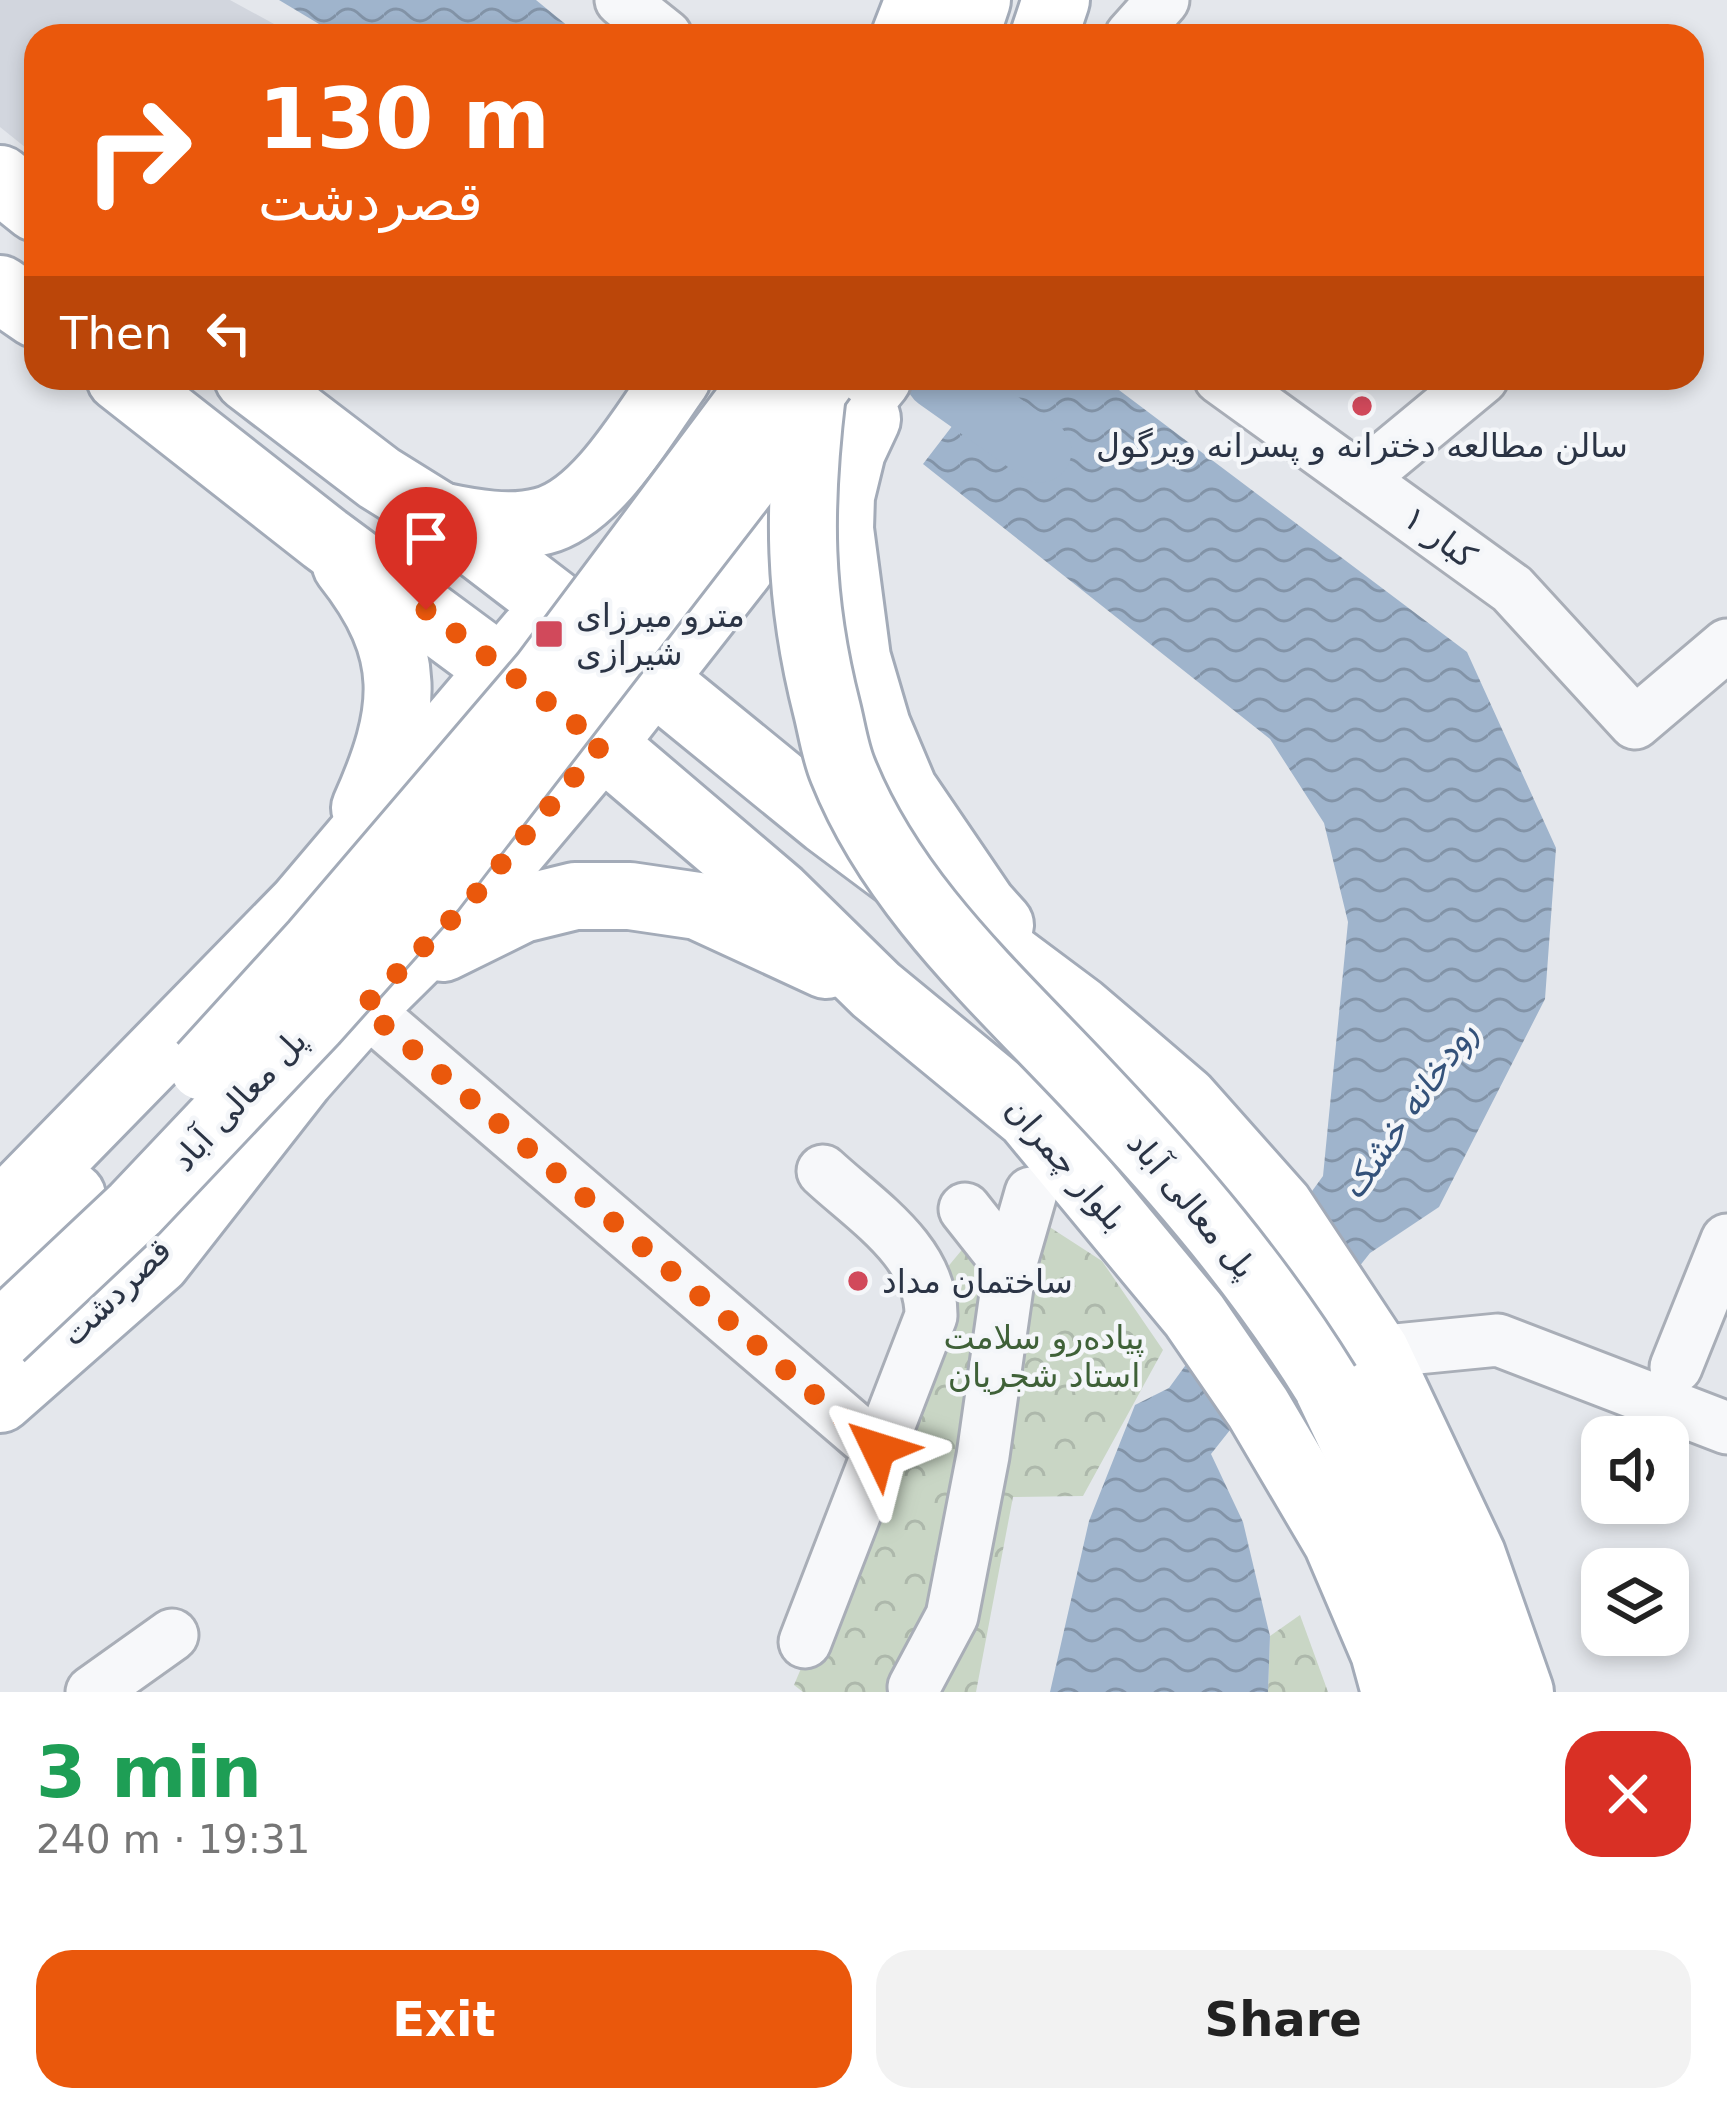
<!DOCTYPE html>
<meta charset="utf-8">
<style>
:root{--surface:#fff;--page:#f2f2f2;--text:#222;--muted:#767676;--accent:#ea580c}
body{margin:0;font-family:"DejaVu Sans",Vazirmatn,sans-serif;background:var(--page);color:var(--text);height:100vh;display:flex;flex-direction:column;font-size:45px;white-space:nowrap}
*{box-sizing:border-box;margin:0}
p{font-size:39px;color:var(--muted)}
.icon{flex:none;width:66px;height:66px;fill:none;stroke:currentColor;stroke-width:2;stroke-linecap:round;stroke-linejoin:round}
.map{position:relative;height:1692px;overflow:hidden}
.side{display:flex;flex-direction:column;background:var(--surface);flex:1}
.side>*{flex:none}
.top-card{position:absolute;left:24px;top:24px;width:1680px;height:366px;border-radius:36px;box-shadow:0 6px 18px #0003;background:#ea580c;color:#fff;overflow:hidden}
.buttons{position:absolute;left:1581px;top:1416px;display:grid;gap:24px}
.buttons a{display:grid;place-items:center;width:108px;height:108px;border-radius:24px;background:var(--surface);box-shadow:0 6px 18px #0003;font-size:60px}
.pin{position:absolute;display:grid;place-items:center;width:102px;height:102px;color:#fff;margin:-123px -51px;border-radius:50% 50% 50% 0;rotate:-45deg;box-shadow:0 0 12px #0007}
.pin .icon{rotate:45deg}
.me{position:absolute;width:132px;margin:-66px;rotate:311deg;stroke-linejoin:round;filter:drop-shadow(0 0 9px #0008)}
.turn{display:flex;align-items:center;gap:42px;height:252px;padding:0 36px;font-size:54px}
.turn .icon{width:156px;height:156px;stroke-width:2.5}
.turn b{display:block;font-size:84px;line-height:102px}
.then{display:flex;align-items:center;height:114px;padding:0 36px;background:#0003;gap:24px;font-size:45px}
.round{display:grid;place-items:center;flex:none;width:126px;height:126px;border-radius:36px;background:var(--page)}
.headline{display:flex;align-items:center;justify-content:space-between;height:204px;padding:0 36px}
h1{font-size:72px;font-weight:700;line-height:90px;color:#1e9e55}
.action{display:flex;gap:24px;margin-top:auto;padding:24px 36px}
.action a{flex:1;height:138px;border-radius:36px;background:var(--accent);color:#fff;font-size:48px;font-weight:700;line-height:138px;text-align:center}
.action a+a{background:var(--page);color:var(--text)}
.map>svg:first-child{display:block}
.built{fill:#d2d6de}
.park{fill:url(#park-crowns)}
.water{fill:url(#water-waves)}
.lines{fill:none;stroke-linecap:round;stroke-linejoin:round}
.river{stroke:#9fb4cc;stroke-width:63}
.minor-casing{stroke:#a9aeb7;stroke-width:57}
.major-casing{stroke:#a3abb8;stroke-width:72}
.minor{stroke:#f7f8fa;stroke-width:51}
.major{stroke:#fff;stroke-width:66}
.major-bridge-casing{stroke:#a3abb8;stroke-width:72;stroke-linecap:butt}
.major-bridge{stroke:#fff;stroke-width:66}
.route{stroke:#ea580c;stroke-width:21;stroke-dasharray:0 37.8}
.poi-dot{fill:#d1495b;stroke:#f4f6f9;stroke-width:4.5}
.labels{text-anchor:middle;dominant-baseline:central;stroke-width:9;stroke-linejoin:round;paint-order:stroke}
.poi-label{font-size:33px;fill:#2b3445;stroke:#f4f6f9;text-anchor:start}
.street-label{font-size:33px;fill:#2b3445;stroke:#f4f6f9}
.park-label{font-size:33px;fill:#3f6138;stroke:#f4f6f9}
.water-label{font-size:36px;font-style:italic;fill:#34527a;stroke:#f4f6f9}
</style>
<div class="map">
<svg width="1727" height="1692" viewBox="0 0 1727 1692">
<defs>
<pattern id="park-crowns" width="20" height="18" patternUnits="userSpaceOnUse" patternTransform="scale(3)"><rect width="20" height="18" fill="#c9d6c5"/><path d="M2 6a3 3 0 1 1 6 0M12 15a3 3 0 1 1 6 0" fill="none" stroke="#adb8ab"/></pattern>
<pattern id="water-waves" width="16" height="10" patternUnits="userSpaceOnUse" patternTransform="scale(3)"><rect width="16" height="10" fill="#9fb4cc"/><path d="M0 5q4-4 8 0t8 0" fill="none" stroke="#8293a7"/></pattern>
</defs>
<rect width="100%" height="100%" fill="#e4e7ec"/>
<!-- built -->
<path class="built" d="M 0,0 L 230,0 L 296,36 L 36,36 L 36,156 L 0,127 Z"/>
<!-- park -->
<g class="park">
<path d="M 1005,1198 L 1102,1261 L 1163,1350 L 1083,1496 L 1013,1497 L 976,1692 L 803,1692 L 794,1685 L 955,1305 L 946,1269 Z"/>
<path d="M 1300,1615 L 1328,1692 L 1268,1692 L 1270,1636 Z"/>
</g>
<!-- water -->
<g class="water">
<path d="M 279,0 L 536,0 L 580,36 L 339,36 Z"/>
<path d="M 989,378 L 1103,378 L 1467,652 L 1556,848 L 1545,999 L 1439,1207 L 1370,1253 L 1211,1454 L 1243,1522 L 1270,1636 L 1268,1692 L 1050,1692 L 1089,1521 L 1135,1405 L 1169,1388 L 1323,1176 L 1348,922 L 1324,823 L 1270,739 L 923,464 Z"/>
</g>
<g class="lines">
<!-- river -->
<path class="river" d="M 937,378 L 1040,451"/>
<!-- minor casing -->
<g class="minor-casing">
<g id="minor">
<path d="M 621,0 L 666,36"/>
<path d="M 1131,36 L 1163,0"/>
<path d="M 1220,378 L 1512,589 L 1635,723 L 1727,645"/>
<path d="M 1360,479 L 1482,378"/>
<path d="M 363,1007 L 878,1449"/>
<path d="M 1010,1266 L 1031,1193"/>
<path d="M 1376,1352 L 1498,1340 L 1727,1428"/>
<path d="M 1676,1367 L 1727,1240"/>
<path d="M 805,1642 L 931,1316 C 932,1252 866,1211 823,1171"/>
<path d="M 914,1687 L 952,1616 L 983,1456 L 1010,1266 L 965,1209"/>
<path d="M 92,1692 L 172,1635"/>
</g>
</g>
<!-- major casing -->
<g class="major-casing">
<g id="major">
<path d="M 905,36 L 919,0"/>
<path d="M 965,36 L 977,0"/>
<path d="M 1044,36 L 1056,0"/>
<path d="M 0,179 L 36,208"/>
<path d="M 0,289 L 36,314"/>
<path d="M 120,378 L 325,539 L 602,744 L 778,894 L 876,990 L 1029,1116 L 1194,1315 L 1258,1408 L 1337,1542 L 1384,1652 L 1395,1692"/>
<path d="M 248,378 L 379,478 L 440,516 L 653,679 L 827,821 L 1080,1010 L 1184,1099 L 1280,1207 L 1376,1352 L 1472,1555 L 1520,1692"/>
<path d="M 867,419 L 852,451 L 841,496 L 840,529 L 857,658 L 877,726 L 904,790 L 983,906 L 1000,925"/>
<path d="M 440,516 C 473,523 510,530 543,521 C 598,507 645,422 677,378"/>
<path d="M 346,565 C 415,652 408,712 365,808"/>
<path d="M 443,948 L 522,909 L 575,896 L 630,896 L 698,906 L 826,965"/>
<path d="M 0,1214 L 301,906 L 531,635"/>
<path d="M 0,1265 L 72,1196"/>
<path d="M 1326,1384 L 1432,1607 L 1459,1692"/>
<path d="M 0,1399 L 157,1261 L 301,1077 L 363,1007 L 470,901 L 602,744 L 740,568 L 855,406 L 878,378"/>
</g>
</g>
<!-- minor -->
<use href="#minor" class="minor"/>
<!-- major -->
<use href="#major" class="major"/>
<!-- major-bridge casing -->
<g class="major-bridge-casing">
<g id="major-bridge">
<path d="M 812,393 C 798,508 798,597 827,710 C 832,730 835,752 843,771 C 894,899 1002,993 1094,1092 C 1180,1183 1260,1277 1326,1384"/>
<path d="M 203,1067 L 315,944 L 544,676 L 767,378"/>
<path d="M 0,1336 L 135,1209 L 314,1020 L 432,888 L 760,463 L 822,378"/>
</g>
</g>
<!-- major-bridge -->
<use href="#major-bridge" class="major-bridge"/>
</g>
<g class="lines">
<!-- route -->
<path class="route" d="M 426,610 L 602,744 L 470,901 L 363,1007 L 878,1449"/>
</g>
<!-- markers -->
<g class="poi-dot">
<circle cx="1362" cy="406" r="12"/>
<rect x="534" y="619" width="30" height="30" rx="6"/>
<circle cx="858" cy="1281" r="12"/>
</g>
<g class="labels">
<!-- poi labels -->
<g class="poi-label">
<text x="1362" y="445" text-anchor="middle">سالن مطالعه دخترانه و پسرانه ویرگول</text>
<text x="576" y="615">مترو میرزای<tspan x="576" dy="38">شیرازی</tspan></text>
<text x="882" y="1281">ساختمان مداد</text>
</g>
<!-- street labels -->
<g class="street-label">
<text transform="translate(1440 537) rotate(36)">۱ کبار</text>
<text transform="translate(239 1100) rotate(-47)">پل معالی آباد</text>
<text transform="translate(1066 1164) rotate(49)">بلوار چمران</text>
<text transform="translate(1192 1205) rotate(50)">پل معالی آباد</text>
<text transform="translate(116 1292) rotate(-44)">قصردشت</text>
</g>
<!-- park labels -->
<g class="park-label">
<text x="1044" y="1337">پیاده‌رو سلامت<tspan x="1044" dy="38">استاد شجریان</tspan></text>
</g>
<!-- water labels -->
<g class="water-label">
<text transform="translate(1408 1110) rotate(-55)">رودخانه خشک</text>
</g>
</g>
</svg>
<div class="buttons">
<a><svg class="icon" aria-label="sound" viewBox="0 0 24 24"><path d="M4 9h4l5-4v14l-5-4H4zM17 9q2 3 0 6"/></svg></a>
<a><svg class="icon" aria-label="layers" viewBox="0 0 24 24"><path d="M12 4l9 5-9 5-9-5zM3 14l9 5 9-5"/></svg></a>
</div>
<div class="pin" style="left:426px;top:610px;background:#d93025"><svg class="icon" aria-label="arrive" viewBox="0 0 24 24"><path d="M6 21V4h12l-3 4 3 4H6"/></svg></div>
<svg class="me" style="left:878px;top:1449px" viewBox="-20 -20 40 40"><path d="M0-17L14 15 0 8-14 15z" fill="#ea580c" stroke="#fff" stroke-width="4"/></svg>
<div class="top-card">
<div class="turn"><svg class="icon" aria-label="right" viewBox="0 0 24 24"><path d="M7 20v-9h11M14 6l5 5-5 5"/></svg><div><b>130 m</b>قصردشت</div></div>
<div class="then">Then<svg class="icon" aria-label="left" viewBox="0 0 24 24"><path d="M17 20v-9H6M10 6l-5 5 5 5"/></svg></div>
</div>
</div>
<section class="side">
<div class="headline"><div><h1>3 min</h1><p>240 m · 19:31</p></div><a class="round" style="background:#d93025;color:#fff"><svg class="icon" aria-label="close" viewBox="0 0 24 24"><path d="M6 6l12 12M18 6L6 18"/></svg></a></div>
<div class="action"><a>Exit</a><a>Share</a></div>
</section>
